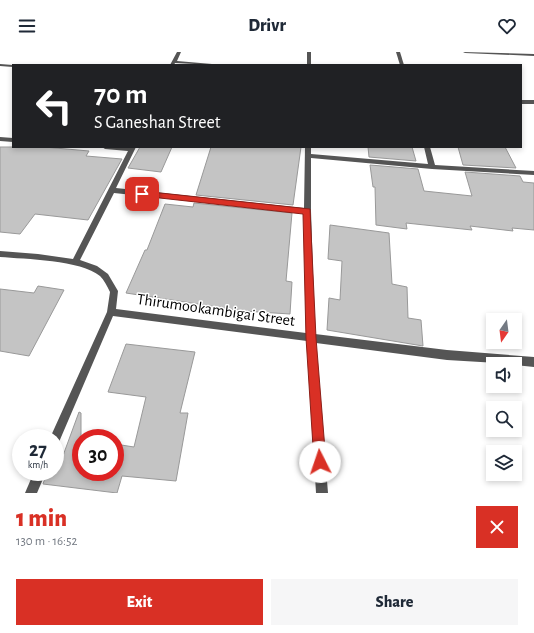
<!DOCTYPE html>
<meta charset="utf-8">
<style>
:root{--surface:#fff;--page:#f6f6f7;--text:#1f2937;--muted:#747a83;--accent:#d93025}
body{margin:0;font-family:"Alegreya Sans",sans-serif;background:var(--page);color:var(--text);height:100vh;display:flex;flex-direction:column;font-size:15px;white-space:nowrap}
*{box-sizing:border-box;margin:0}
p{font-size:13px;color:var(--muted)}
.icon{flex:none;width:22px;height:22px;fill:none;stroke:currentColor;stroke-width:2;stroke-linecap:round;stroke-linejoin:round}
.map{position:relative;height:441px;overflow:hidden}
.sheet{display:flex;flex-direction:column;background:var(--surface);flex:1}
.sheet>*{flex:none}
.hud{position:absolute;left:12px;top:12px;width:510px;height:84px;border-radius:0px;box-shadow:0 2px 6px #0003;background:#202124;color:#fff;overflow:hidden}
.needle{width:26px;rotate:194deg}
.fabs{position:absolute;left:486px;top:261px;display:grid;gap:8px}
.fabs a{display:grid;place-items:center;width:36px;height:36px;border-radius:0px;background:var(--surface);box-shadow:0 2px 6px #0003;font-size:20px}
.speed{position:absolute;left:12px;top:377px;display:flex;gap:8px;font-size:20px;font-weight:700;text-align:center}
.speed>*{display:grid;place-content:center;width:52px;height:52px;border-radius:50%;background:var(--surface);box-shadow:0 2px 6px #0003;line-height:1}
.speed small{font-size:10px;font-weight:400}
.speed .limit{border:6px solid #d22;background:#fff;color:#111}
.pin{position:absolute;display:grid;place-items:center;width:34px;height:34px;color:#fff;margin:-17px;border-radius:8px;box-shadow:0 2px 6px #0006}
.me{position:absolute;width:44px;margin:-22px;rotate:356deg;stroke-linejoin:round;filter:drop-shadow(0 0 3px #0008)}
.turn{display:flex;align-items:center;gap:14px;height:84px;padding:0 16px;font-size:18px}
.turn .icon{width:52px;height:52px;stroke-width:2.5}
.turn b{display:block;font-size:28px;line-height:34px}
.round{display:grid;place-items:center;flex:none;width:42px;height:42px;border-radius:0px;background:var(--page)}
.overview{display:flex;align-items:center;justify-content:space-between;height:68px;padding:0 16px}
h1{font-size:24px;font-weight:800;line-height:30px;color:var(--accent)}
.action{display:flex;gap:8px;margin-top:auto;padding:8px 16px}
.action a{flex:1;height:46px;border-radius:0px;background:var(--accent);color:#fff;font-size:16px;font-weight:800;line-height:46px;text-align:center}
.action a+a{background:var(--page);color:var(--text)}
header{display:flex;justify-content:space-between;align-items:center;height:52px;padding:0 16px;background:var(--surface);font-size:18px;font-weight:800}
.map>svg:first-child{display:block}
.building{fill:#c4c4c4;stroke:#999}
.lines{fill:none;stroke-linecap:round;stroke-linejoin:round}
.street{fill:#555;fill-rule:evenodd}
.route{fill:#d93025;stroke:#8d1f18}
.labels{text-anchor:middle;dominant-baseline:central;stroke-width:3;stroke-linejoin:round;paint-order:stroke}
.street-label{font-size:16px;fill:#000;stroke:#fff}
</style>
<header><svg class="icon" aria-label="menu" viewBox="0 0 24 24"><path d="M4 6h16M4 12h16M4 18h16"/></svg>Drivr<svg class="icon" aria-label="heart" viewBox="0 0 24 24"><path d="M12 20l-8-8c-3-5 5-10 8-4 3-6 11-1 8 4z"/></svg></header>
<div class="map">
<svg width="534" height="441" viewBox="0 0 534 441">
<rect width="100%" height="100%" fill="#fff"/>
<!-- building -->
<g class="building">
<path d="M 0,95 L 44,95 L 89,99 L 86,104 L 122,107 L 88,168 L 35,162 L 20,182 L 0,180 Z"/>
<path d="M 140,95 L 172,95 L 161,120 L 128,116 Z"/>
<path d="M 211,95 L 301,95 L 293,153 L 196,143 Z"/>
<path d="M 368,95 L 412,95 L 416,109 L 369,105 Z"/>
<path d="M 458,95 L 505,95 L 516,116 L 463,113 Z"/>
<path d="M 370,113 L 418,117 L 424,139 L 472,144 L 465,120 L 520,124 L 523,130 L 534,131 L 534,178 L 512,176 L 513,179 L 470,174 L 472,178 L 406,171 L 407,177 L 376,173 L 375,135 L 373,135 Z"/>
<path d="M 194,151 L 292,161 L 286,229 L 292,230 L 290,262 L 243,259 L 126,241 L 145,198 L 147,198 L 165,152 L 193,155 Z"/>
<path d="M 330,173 L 389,181 L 392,232 L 407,235 L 408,266 L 421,268 L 423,294 L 327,278 L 329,246 L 340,248 L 342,209 L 328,207 Z"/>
<path d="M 38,234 L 64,238 L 29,304 L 0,299 L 0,237 L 34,241 Z"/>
<path d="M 126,292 L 195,300 L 180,361 L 188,361 L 176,429 L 122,424 L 117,441 L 43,432 L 47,420 L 57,420 L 79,360 L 81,361 L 81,420 L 115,420 L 115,392 L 134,395 L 146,345 L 108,340 Z"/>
</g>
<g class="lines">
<!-- street -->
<g class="street">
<path d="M 177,0 L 181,0 L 177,9 L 212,12 L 214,13 L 175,11 L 174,13 L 170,13 Z"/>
<rect x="307" y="0" width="4" height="13"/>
<path d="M 396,0 L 400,0 L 404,13 L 400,13 Z"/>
<path d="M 463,0 L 534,2 L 534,4 L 465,1 Z"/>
<path d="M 0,12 L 13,13 L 15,13 L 13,13 L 13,15 L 0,14 Z"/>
<rect x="521" y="48" width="13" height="4"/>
<path d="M 0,85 L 13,86 L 13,90 L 0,89 Z"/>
<path d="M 102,95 L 136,95 L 116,136 L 304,156 L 305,95 L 311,95 L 311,102 L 428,112 L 424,95 L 430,95 L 435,113 L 534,119 L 534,123 L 432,117 L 311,106 L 311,159 L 315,282 L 447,298 L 534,305 L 534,315 L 515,313 L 515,312 L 447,308 L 316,291 L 328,441 L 316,441 L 307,289 L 113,264 L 59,390 L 55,391 L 55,386 L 50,386 L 107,260 L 110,240 C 107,234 104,228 100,224 C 81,208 25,207 0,205 L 0,199 L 38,202 L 73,207 L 128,99 L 105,97 ZM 114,141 L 304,161 L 306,281 L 116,257 L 118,239 L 108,222 L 97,214 L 80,208 Z"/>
<path d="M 34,420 L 46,420 L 37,441 L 25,441 Z"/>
</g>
</g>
<!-- route -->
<path class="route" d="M 142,139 L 310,157 L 316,286 L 326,410 L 325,414 L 320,416 L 316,414 L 314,410 L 306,286 L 303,162 L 142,144 L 138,142 Z"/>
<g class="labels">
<!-- street labels -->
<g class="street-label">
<text transform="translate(216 258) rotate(8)">Thirumookambigai Street</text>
</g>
</g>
</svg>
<div class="fabs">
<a><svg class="needle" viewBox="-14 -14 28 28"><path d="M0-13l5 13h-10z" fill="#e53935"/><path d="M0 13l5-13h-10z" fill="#747a83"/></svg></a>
<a><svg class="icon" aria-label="sound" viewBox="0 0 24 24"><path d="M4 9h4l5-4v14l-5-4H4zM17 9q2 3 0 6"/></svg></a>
<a><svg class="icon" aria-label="search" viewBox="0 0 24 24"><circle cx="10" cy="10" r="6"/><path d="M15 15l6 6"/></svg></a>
<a><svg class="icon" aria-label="layers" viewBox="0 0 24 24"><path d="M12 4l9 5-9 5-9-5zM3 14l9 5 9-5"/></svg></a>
</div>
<div class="speed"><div>27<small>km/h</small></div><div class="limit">30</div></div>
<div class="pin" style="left:142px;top:142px;background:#d93025"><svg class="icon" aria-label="arrive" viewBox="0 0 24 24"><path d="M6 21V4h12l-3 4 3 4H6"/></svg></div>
<svg class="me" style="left:320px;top:410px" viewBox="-20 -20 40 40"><circle r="19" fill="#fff"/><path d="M0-13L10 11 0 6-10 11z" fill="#d93025"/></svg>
<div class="hud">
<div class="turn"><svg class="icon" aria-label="left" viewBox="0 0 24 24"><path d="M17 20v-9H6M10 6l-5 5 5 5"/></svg><div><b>70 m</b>S Ganeshan Street</div></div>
</div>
</div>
<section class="sheet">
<div class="overview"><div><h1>1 min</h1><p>130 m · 16:52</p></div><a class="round" style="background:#d93025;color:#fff"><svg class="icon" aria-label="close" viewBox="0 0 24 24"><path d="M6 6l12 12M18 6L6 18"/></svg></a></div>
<div class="action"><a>Exit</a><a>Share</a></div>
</section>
